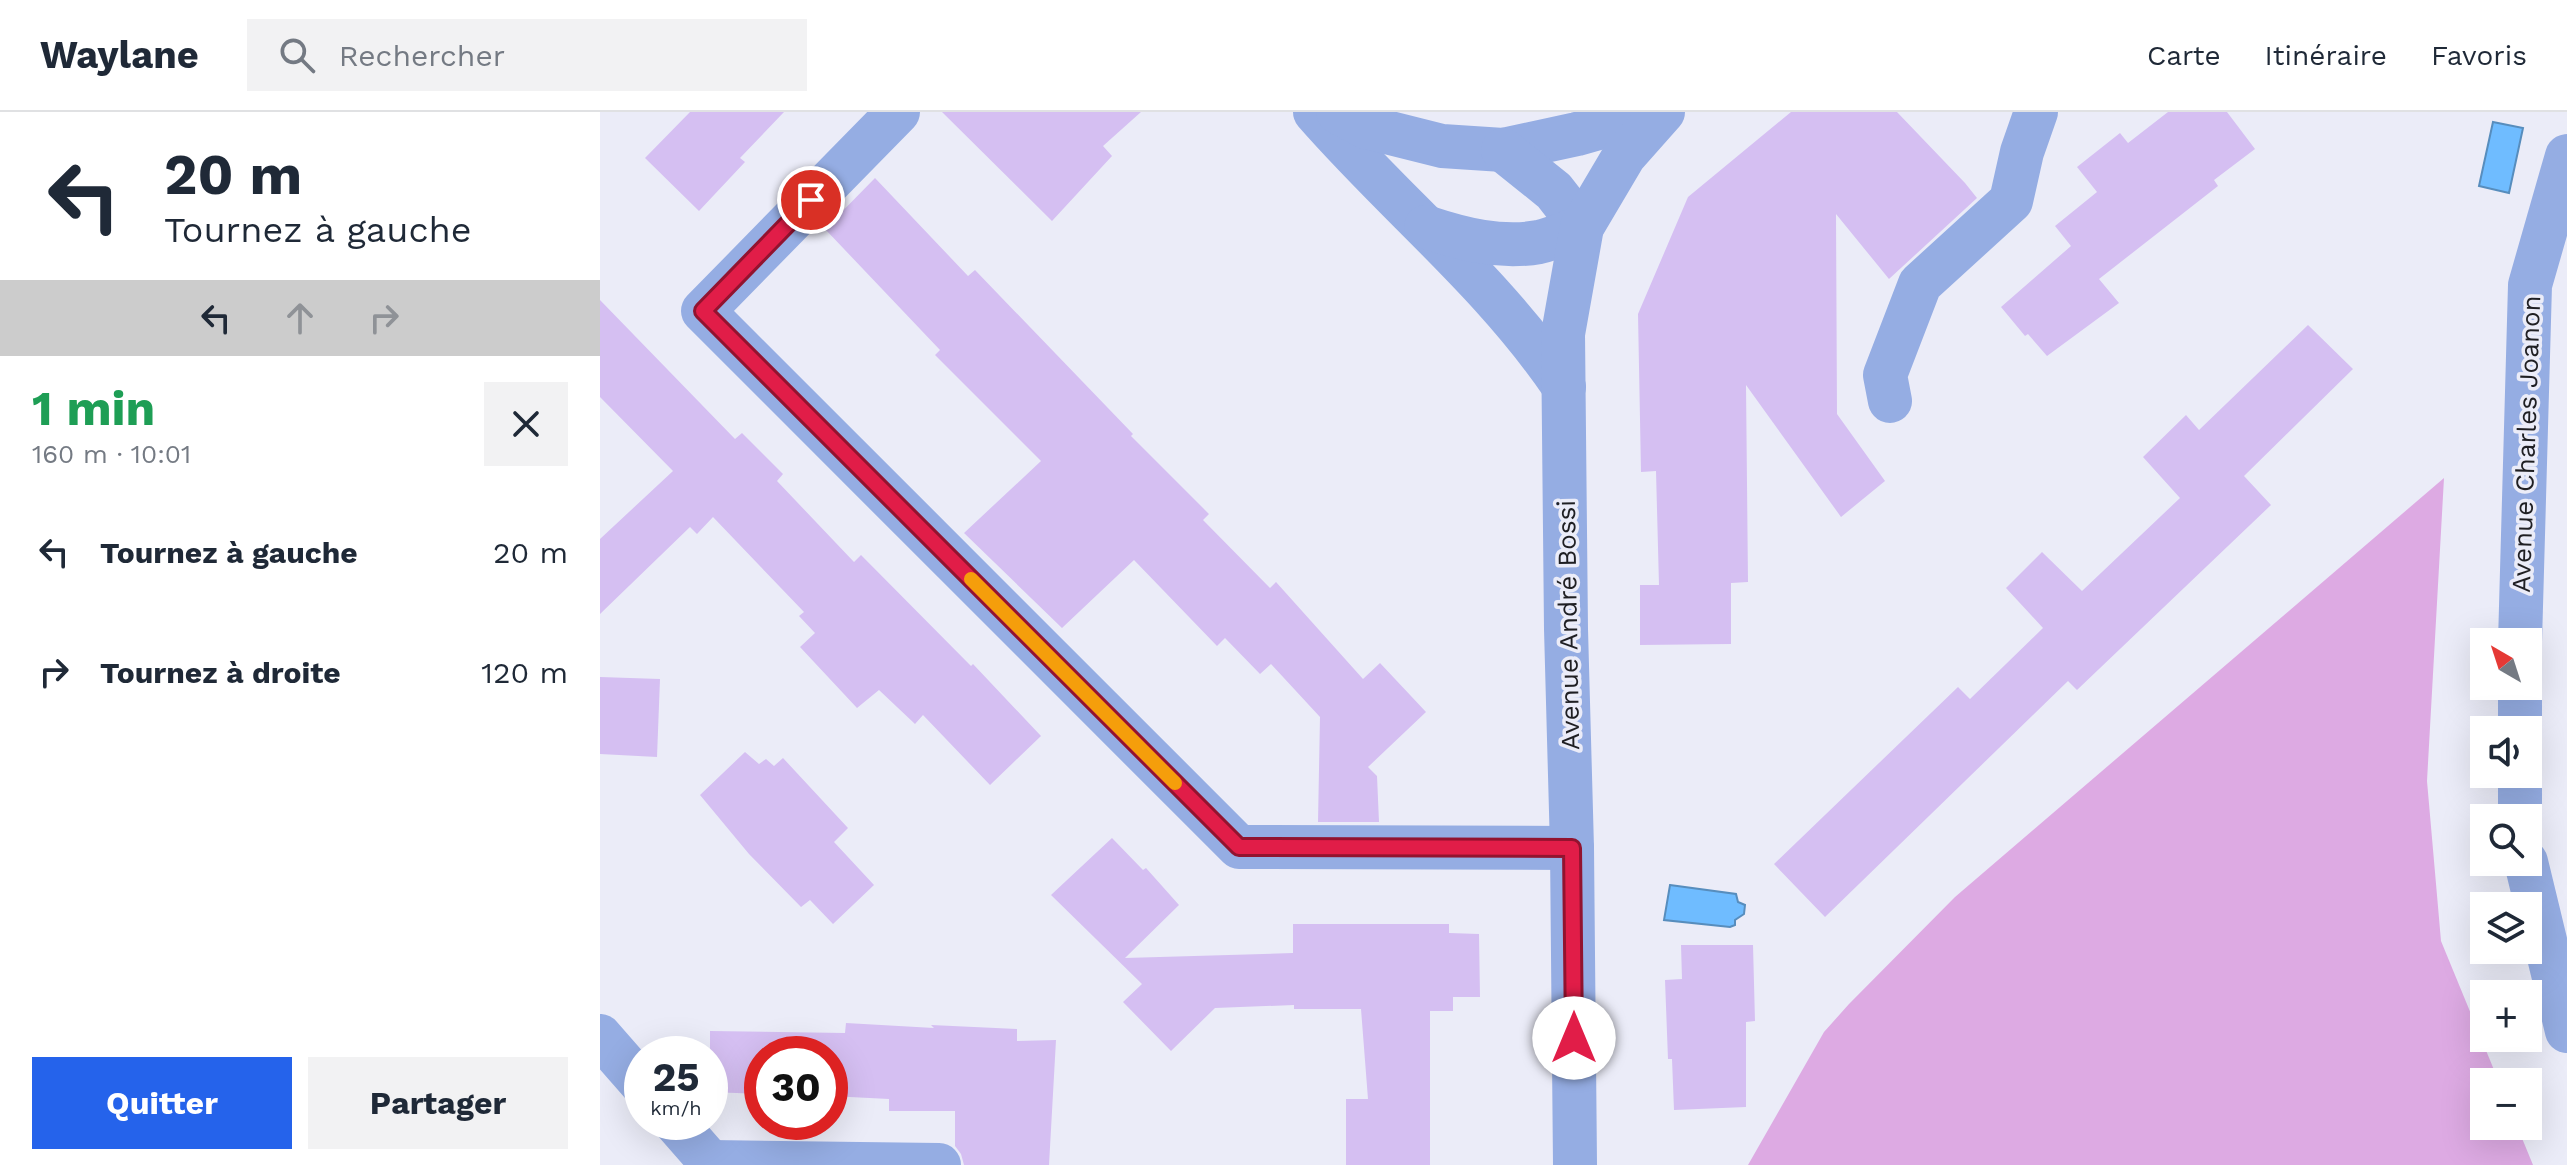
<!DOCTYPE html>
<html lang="fr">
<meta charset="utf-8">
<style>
:root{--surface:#fff;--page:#f2f2f3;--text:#1f2937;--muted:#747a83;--line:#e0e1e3;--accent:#2563eb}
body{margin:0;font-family:"Work Sans",sans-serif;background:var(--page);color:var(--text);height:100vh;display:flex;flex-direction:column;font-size:30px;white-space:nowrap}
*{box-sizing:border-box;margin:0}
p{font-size:26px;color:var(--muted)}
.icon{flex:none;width:44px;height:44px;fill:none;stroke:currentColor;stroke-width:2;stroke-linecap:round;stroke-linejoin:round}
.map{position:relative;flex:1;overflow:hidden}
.sheet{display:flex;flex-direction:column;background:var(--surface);width:600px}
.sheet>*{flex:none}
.guide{background:#fff;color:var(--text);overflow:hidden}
.needle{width:52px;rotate:321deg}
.buttons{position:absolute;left:1870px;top:516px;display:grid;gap:16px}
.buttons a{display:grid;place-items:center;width:72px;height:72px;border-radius:0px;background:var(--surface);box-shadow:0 8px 32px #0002;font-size:40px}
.speed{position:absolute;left:24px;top:924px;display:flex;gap:16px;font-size:40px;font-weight:700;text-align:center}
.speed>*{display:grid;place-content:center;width:104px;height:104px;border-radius:50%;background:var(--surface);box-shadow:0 8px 32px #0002;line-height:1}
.speed small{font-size:20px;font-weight:400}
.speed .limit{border:12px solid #d22;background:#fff;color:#111}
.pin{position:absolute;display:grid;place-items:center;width:68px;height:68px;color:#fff;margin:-34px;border:4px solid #fff;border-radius:50%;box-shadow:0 2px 8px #0007}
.me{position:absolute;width:88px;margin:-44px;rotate:0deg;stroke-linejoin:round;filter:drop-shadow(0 0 6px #0008)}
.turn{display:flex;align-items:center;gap:28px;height:168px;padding:0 32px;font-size:36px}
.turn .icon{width:104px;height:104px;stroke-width:2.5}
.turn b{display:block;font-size:56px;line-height:68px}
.lanes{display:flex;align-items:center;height:76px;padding:0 32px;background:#0003;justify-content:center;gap:40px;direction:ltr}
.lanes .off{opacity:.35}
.round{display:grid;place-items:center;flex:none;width:84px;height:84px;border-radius:0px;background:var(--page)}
.summary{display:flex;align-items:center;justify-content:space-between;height:136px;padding:0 32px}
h1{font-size:48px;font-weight:700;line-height:60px;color:#1e9e55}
.button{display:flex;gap:16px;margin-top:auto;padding:16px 32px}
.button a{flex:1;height:92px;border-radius:0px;background:var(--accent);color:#fff;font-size:32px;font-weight:700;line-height:92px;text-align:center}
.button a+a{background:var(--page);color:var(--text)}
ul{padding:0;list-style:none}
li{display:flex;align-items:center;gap:24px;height:120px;padding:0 32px}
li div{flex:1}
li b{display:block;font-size:30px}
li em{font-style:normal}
header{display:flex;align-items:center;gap:48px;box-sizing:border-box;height:112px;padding:0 40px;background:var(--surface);border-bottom:2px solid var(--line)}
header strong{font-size:38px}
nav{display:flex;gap:44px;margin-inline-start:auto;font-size:28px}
.search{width:560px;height:72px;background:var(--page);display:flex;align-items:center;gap:20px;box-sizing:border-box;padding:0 28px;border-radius:0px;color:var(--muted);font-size:30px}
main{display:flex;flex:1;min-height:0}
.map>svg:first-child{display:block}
.green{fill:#ddaae3}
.water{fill:#6fbcff;stroke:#578dbd;stroke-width:2}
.building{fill:#d5bff2}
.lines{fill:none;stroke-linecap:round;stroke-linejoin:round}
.minor{stroke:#95ade3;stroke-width:44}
.route-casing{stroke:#92132f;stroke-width:20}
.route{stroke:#e11d48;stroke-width:14}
.slow{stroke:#f59e0b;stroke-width:14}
.labels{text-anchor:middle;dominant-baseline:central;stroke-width:7;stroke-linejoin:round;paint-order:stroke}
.street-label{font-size:26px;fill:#1f1f23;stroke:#ebecf8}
</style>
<header>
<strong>Waylane</strong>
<div class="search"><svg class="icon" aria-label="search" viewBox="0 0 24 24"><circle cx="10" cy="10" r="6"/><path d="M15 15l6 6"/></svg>Rechercher</div>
<nav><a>Carte</a><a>Itinéraire</a><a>Favoris</a></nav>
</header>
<main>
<section class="sheet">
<div class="guide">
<div class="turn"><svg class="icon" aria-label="left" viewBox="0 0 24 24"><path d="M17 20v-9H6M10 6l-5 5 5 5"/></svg><div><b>20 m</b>Tournez à gauche</div></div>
<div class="lanes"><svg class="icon" aria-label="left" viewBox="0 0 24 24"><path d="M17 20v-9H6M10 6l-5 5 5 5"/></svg><svg class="icon off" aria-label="ahead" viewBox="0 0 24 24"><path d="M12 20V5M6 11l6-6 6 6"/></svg><svg class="icon off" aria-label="right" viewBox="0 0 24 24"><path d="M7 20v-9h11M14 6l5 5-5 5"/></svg></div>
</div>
<div class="summary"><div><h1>1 min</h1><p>160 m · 10:01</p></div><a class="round"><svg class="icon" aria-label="close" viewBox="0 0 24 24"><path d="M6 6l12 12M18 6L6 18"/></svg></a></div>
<ul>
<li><svg class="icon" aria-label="left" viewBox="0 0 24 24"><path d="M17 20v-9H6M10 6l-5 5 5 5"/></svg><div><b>Tournez à gauche</b></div><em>20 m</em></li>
<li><svg class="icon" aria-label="right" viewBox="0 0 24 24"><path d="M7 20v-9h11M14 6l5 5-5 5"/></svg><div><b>Tournez à droite</b></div><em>120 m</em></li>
</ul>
<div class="button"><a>Quitter</a><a>Partager</a></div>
</section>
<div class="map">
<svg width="1967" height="1053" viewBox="0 0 1967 1053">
<rect width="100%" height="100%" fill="#ebecf8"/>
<!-- green -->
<path class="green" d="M 1844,366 L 1827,669 L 1841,829 L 1899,970 L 1884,970 L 1884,1014 L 1917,1014 L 1933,1053 L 1148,1053 L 1224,920 L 1249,892 L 1355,785 Z"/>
<!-- water -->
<g class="water">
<path d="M 1893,10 L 1923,16 L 1909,81 L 1879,74 Z"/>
<path d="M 1070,773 L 1136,782 L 1138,790 L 1145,793 L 1144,802 L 1135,808 L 1135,813 L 1130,815 L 1064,808 Z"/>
</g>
<!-- building -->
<g class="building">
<path d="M 90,0 L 184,0 L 140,46 L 145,50 L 99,99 L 45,46 Z"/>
<path d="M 342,0 L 541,0 L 503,34 L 512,44 L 452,109 Z"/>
<path d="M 1191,0 L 1297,0 L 1365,71 L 1377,86 L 1289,167 L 1236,102 L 1237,302 L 1285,369 L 1241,405 L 1146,273 L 1148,470 L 1131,471 L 1131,532 L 1040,533 L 1040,473 L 1059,473 L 1056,359 L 1041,360 L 1038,202 L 1088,85 Z"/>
<path d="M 1568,0 L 1627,0 L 1655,37 L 1614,68 L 1618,74 L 1499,167 L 1519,191 L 1447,244 L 1428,222 L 1425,224 L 1401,195 L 1471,134 L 1455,114 L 1497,80 L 1477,55 L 1520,21 L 1528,31 Z"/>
<path d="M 275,66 L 368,164 L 375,158 L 533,322 L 531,324 L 609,402 L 603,408 L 670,476 L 676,470 L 763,567 L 780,551 L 826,600 L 768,655 L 777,664 L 779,710 L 718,710 L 720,605 L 671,552 L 660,562 L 625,526 L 617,534 L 534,448 L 462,516 L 364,421 L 441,349 L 335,243 L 340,238 L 225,117 Z"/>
<path d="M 0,188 L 135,327 L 142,321 L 183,362 L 177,369 L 254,450 L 261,443 L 371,554 L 373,552 L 441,624 L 390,673 L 323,603 L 315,612 L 279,578 L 257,596 L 200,535 L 215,521 L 199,504 L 204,500 L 113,405 L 97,422 L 90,415 L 0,502 L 0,427 L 73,359 L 0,285 Z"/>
<path d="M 1708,213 L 1753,257 L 1644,364 L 1671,393 L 1477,578 L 1468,569 L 1225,805 L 1174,752 L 1358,575 L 1370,587 L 1443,516 L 1406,476 L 1442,440 L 1482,479 L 1580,386 L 1543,345 L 1586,303 L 1599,318 Z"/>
<path d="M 0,565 L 60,567 L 57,645 L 0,642 Z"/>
<path d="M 145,640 L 159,652 L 166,647 L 174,654 L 183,646 L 248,716 L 234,730 L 274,773 L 233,812 L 210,788 L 201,795 L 149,742 L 100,683 Z"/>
<path d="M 512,726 L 543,758 L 546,756 L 579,793 L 525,846 L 693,841 L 693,812 L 849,812 L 849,821 L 879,822 L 880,885 L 853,885 L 853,899 L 830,899 L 830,1053 L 746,1053 L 746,987 L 768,987 L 761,897 L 694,897 L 694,893 L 615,896 L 571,939 L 523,890 L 542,872 L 451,783 Z"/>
<path d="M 1081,833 L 1153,833 L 1155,909 L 1146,910 L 1146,995 L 1074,998 L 1072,947 L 1068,947 L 1065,868 L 1082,867 Z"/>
<path d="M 246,911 L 334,916 L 331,913 L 417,917 L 417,929 L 456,928 L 449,1053 L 364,1053 L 361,1042 L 355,1034 L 355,999 L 289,999 L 289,987 L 230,984 L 230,942 L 162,942 L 162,982 L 110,980 L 110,919 L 245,921 Z"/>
</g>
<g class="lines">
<!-- minor -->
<g class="minor">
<path d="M 298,0 L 103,199 L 639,735 L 972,736"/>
<path d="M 715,0 C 797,94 893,170 964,275"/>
<path d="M 738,0 L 766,15 L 842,34 L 903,38 L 977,22 L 1054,0"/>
<path d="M 903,38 L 954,79 L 982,115"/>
<path d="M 826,115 C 862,127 901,137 939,130 C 953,127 968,120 982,115"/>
<path d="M 1290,289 L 1285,263 L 1320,172 L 1411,89 L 1422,40 L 1436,0"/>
<path d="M 1920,530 L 1930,173 L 1967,44"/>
<path d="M 1920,574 L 1920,618"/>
<path d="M 1920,662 L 1920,706"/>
<path d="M 1926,750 L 1967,919"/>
<path d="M 0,924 L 42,972"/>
<path d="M 75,1010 L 110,1050 L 110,1053"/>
<path d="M 110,1050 L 339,1053"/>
<path d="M 975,1053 L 972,736 L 966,517 L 963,222 L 982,115 L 1024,44 L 1063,0"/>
</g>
</g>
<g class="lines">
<!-- route casing -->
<g class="route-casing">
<path id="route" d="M 211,88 L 103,199 L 639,735 L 972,736 L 974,926"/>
</g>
<!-- route -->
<use href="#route" class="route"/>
<!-- slow -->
<path class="slow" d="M 371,467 L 575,671"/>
</g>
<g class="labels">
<!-- street labels -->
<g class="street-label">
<text transform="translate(1926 332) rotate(-88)">Avenue Charles Joanon</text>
<text transform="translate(968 513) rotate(-91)">Avenue André Bossi</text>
</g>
</g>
</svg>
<div class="buttons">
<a><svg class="needle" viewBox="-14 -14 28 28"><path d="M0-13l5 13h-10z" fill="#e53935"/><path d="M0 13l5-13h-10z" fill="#747a83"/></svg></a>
<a><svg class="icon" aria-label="sound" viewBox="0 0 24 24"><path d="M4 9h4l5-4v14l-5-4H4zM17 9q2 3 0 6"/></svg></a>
<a><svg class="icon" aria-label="search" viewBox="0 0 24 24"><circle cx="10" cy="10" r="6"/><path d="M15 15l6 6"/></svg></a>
<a><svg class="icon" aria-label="layers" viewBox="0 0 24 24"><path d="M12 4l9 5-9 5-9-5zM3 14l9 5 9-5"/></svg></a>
<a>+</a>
<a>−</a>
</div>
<div class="speed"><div>25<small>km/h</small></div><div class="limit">30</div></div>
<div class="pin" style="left:211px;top:88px;background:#d93025"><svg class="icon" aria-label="arrive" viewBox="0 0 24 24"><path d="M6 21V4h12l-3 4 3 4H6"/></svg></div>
<svg class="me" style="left:974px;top:926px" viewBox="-20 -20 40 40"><circle r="19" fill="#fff"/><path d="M0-13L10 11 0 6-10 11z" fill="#e11d48"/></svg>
</div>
</main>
